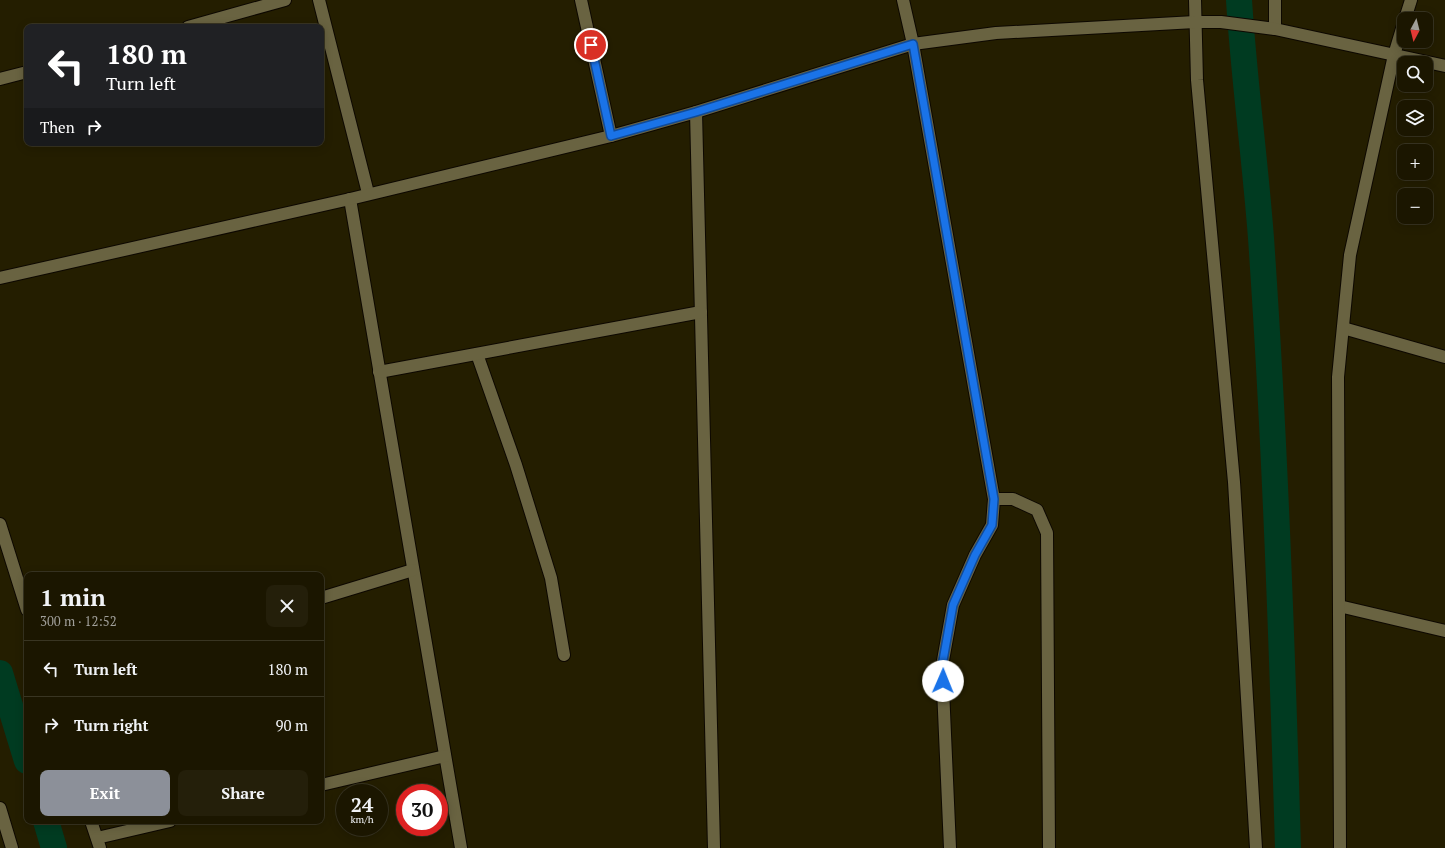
<!DOCTYPE html>
<meta charset="utf-8">
<style>
:root{--surface:#1b1600;--page:#241f0a;--text:#f1f3f6;--muted:#a09f99;--line:#393522;--accent:#8c9099}
body{margin:0;font-family:"PT Serif",serif;background:var(--page);color:var(--text);height:100vh;display:flex;flex-direction:column;font-size:15px;white-space:nowrap}
*{box-sizing:border-box;margin:0}
p{font-size:13px;color:var(--muted)}
.icon{flex:none;width:22px;height:22px;fill:none;stroke:currentColor;stroke-width:2;stroke-linecap:round;stroke-linejoin:round}
.map{position:relative;flex:1;overflow:hidden}
.sheet{position:absolute;left:24px;top:572px;width:300px;height:252px;display:flex;flex-direction:column;background:var(--surface);border-radius:8px;box-shadow:0 2px 10px #0003,0 0 0 1px var(--line)}
.sheet>*{flex:none}
.banner{position:absolute;left:24px;top:24px;width:300px;height:122px;border-radius:8px;box-shadow:0 2px 10px #0003,0 0 0 1px var(--line);background:#202124;color:#fff;overflow:hidden}
.needle{width:26px;rotate:187deg}
.buttons{position:absolute;left:1397px;top:12px;display:grid;gap:8px}
.buttons a{display:grid;place-items:center;width:36px;height:36px;border-radius:8px;background:var(--surface);box-shadow:0 2px 10px #0003,0 0 0 1px var(--line);font-size:20px}
.speed{position:absolute;left:336px;top:784px;display:flex;gap:8px;font-size:20px;font-weight:700;text-align:center}
.speed>*{display:grid;place-content:center;width:52px;height:52px;border-radius:50%;background:var(--surface);box-shadow:0 2px 10px #0003,0 0 0 1px var(--line);line-height:1}
.speed small{font-size:10px;font-weight:400}
.speed .limit{border:6px solid #d22;background:#fff;color:#111}
.pin{position:absolute;display:grid;place-items:center;width:34px;height:34px;color:#fff;margin:-17px;border:2px solid #fff;border-radius:50%;box-shadow:0 1px 4px #0007}
.me{position:absolute;width:44px;margin:-22px;rotate:1deg;stroke-linejoin:round;filter:drop-shadow(0 0 3px #0008)}
.turn{display:flex;align-items:center;gap:14px;height:84px;padding:0 16px;font-size:18px}
.turn .icon{width:52px;height:52px;stroke-width:2.5}
.turn b{display:block;font-size:28px;line-height:34px}
.then{display:flex;align-items:center;height:38px;padding:0 16px;background:#0003;gap:8px;font-size:15px}
.round{display:grid;place-items:center;flex:none;width:42px;height:42px;border-radius:8px;background:var(--page)}
.summary{display:flex;align-items:center;justify-content:space-between;height:68px;padding:0 16px}
h1{font-size:24px;font-weight:800;line-height:30px}
.cta{display:flex;gap:8px;margin-top:auto;padding:8px 16px}
.cta a{flex:1;height:46px;border-radius:8px;background:var(--accent);color:#fff;font-size:16px;font-weight:800;line-height:46px;text-align:center}
.cta a+a{background:var(--page);color:var(--text)}
ul{padding:0;list-style:none}
li{display:flex;align-items:center;gap:12px;height:56px;padding:0 16px;border-top:1px solid var(--line)}
li div{flex:1}
li b{display:block;font-size:15px}
li em{font-style:normal}
.map>svg:first-child{display:block}
.lines{fill:none;stroke-linecap:round;stroke-linejoin:round}
.canal{stroke:#003b21;stroke-width:26}
.minor-casing{stroke:#0d0800;stroke-width:14}
.minor{stroke:#696341;stroke-width:12}
.route-casing{stroke:#114b97;stroke-width:10}
.route{stroke:#1a73e8;stroke-width:7}
</style>
<div class="map">
<svg width="1445" height="848" viewBox="0 0 1445 848">
<rect width="100%" height="100%" fill="#241e00"/>
<g class="lines">
<!-- canal -->
<g class="canal">
<path d="M 1239,0 C 1244,80 1255,159 1261,238 C 1275,441 1282,645 1288,848"/>
<path d="M 0,673 L 27,761"/>
<path d="M 46,821 L 54,848"/>
</g>
<!-- minor casing -->
<g class="minor-casing">
<g id="minor">
<path d="M 319,0 L 368,193"/>
<path d="M 581,0 L 611,136"/>
<path d="M 903,0 L 913,44 L 994,499 L 992,525 L 975,555 L 953,605 L 942,666 L 950,848"/>
<path d="M 1195,0 L 1197,80 L 1234,482 L 1256,848"/>
<path d="M 1275,0 L 1275,29"/>
<path d="M 1405,19 L 1411,0"/>
<path d="M 188,27 L 285,0"/>
<path d="M 0,79 L 27,72"/>
<path d="M 696,112 L 714,848"/>
<path d="M 350,199 L 461,848"/>
<path d="M 0,278 L 350,199 L 611,136 L 696,112 L 913,44 L 996,33 L 1195,22 L 1221,22 L 1275,29 L 1445,66"/>
<path d="M 1343,328 L 1445,357"/>
<path d="M 477,354 L 516,465 L 551,578 L 564,655"/>
<path d="M 379,372 L 701,312"/>
<path d="M 994,499 L 1013,499 L 1037,510 L 1047,533 L 1049,848"/>
<path d="M 0,524 L 27,610"/>
<path d="M 321,598 L 413,570"/>
<path d="M 1339,606 L 1445,631"/>
<path d="M 321,785 L 445,756"/>
<path d="M 0,808 L 12,848"/>
<path d="M 91,821 L 100,848"/>
<path d="M 97,838 L 170,821"/>
<path d="M 1340,848 L 1338,377 L 1350,255 L 1394,55 L 1404,22"/>
</g>
</g>
<!-- minor -->
<use href="#minor" class="minor"/>
</g>
<g class="lines">
<!-- route casing -->
<g class="route-casing">
<path id="route" d="M 591,45 L 611,136 L 696,112 L 913,44 L 994,499 L 992,525 L 975,555 L 953,605 L 942,666 L 943,681"/>
</g>
<!-- route -->
<use href="#route" class="route"/>
</g>
</svg>
<div class="buttons">
<a><svg class="needle" viewBox="-14 -14 28 28"><path d="M0-13l5 13h-10z" fill="#e53935"/><path d="M0 13l5-13h-10z" fill="#a09f99"/></svg></a>
<a><svg class="icon" aria-label="search" viewBox="0 0 24 24"><circle cx="10" cy="10" r="6"/><path d="M15 15l6 6"/></svg></a>
<a><svg class="icon" aria-label="layers" viewBox="0 0 24 24"><path d="M12 4l9 5-9 5-9-5zM3 14l9 5 9-5"/></svg></a>
<a>+</a>
<a>−</a>
</div>
<div class="speed"><div>24<small>km/h</small></div><div class="limit">30</div></div>
<div class="pin" style="left:591px;top:45px;background:#d93025"><svg class="icon" aria-label="arrive" viewBox="0 0 24 24"><path d="M6 21V4h12l-3 4 3 4H6"/></svg></div>
<svg class="me" style="left:943px;top:681px" viewBox="-20 -20 40 40"><circle r="19" fill="#fff"/><path d="M0-13L10 11 0 6-10 11z" fill="#1a73e8"/></svg>
<div class="banner">
<div class="turn"><svg class="icon" aria-label="left" viewBox="0 0 24 24"><path d="M17 20v-9H6M10 6l-5 5 5 5"/></svg><div><b>180 m</b>Turn left</div></div>
<div class="then">Then<svg class="icon" aria-label="right" viewBox="0 0 24 24"><path d="M7 20v-9h11M14 6l5 5-5 5"/></svg></div>
</div>
<section class="sheet">
<div class="summary"><div><h1>1 min</h1><p>300 m · 12:52</p></div><a class="round"><svg class="icon" aria-label="close" viewBox="0 0 24 24"><path d="M6 6l12 12M18 6L6 18"/></svg></a></div>
<ul>
<li><svg class="icon" aria-label="left" viewBox="0 0 24 24"><path d="M17 20v-9H6M10 6l-5 5 5 5"/></svg><div><b>Turn left</b></div><em>180 m</em></li>
<li><svg class="icon" aria-label="right" viewBox="0 0 24 24"><path d="M7 20v-9h11M14 6l5 5-5 5"/></svg><div><b>Turn right</b></div><em>90 m</em></li>
</ul>
<div class="cta"><a>Exit</a><a>Share</a></div>
</section>
</div>
